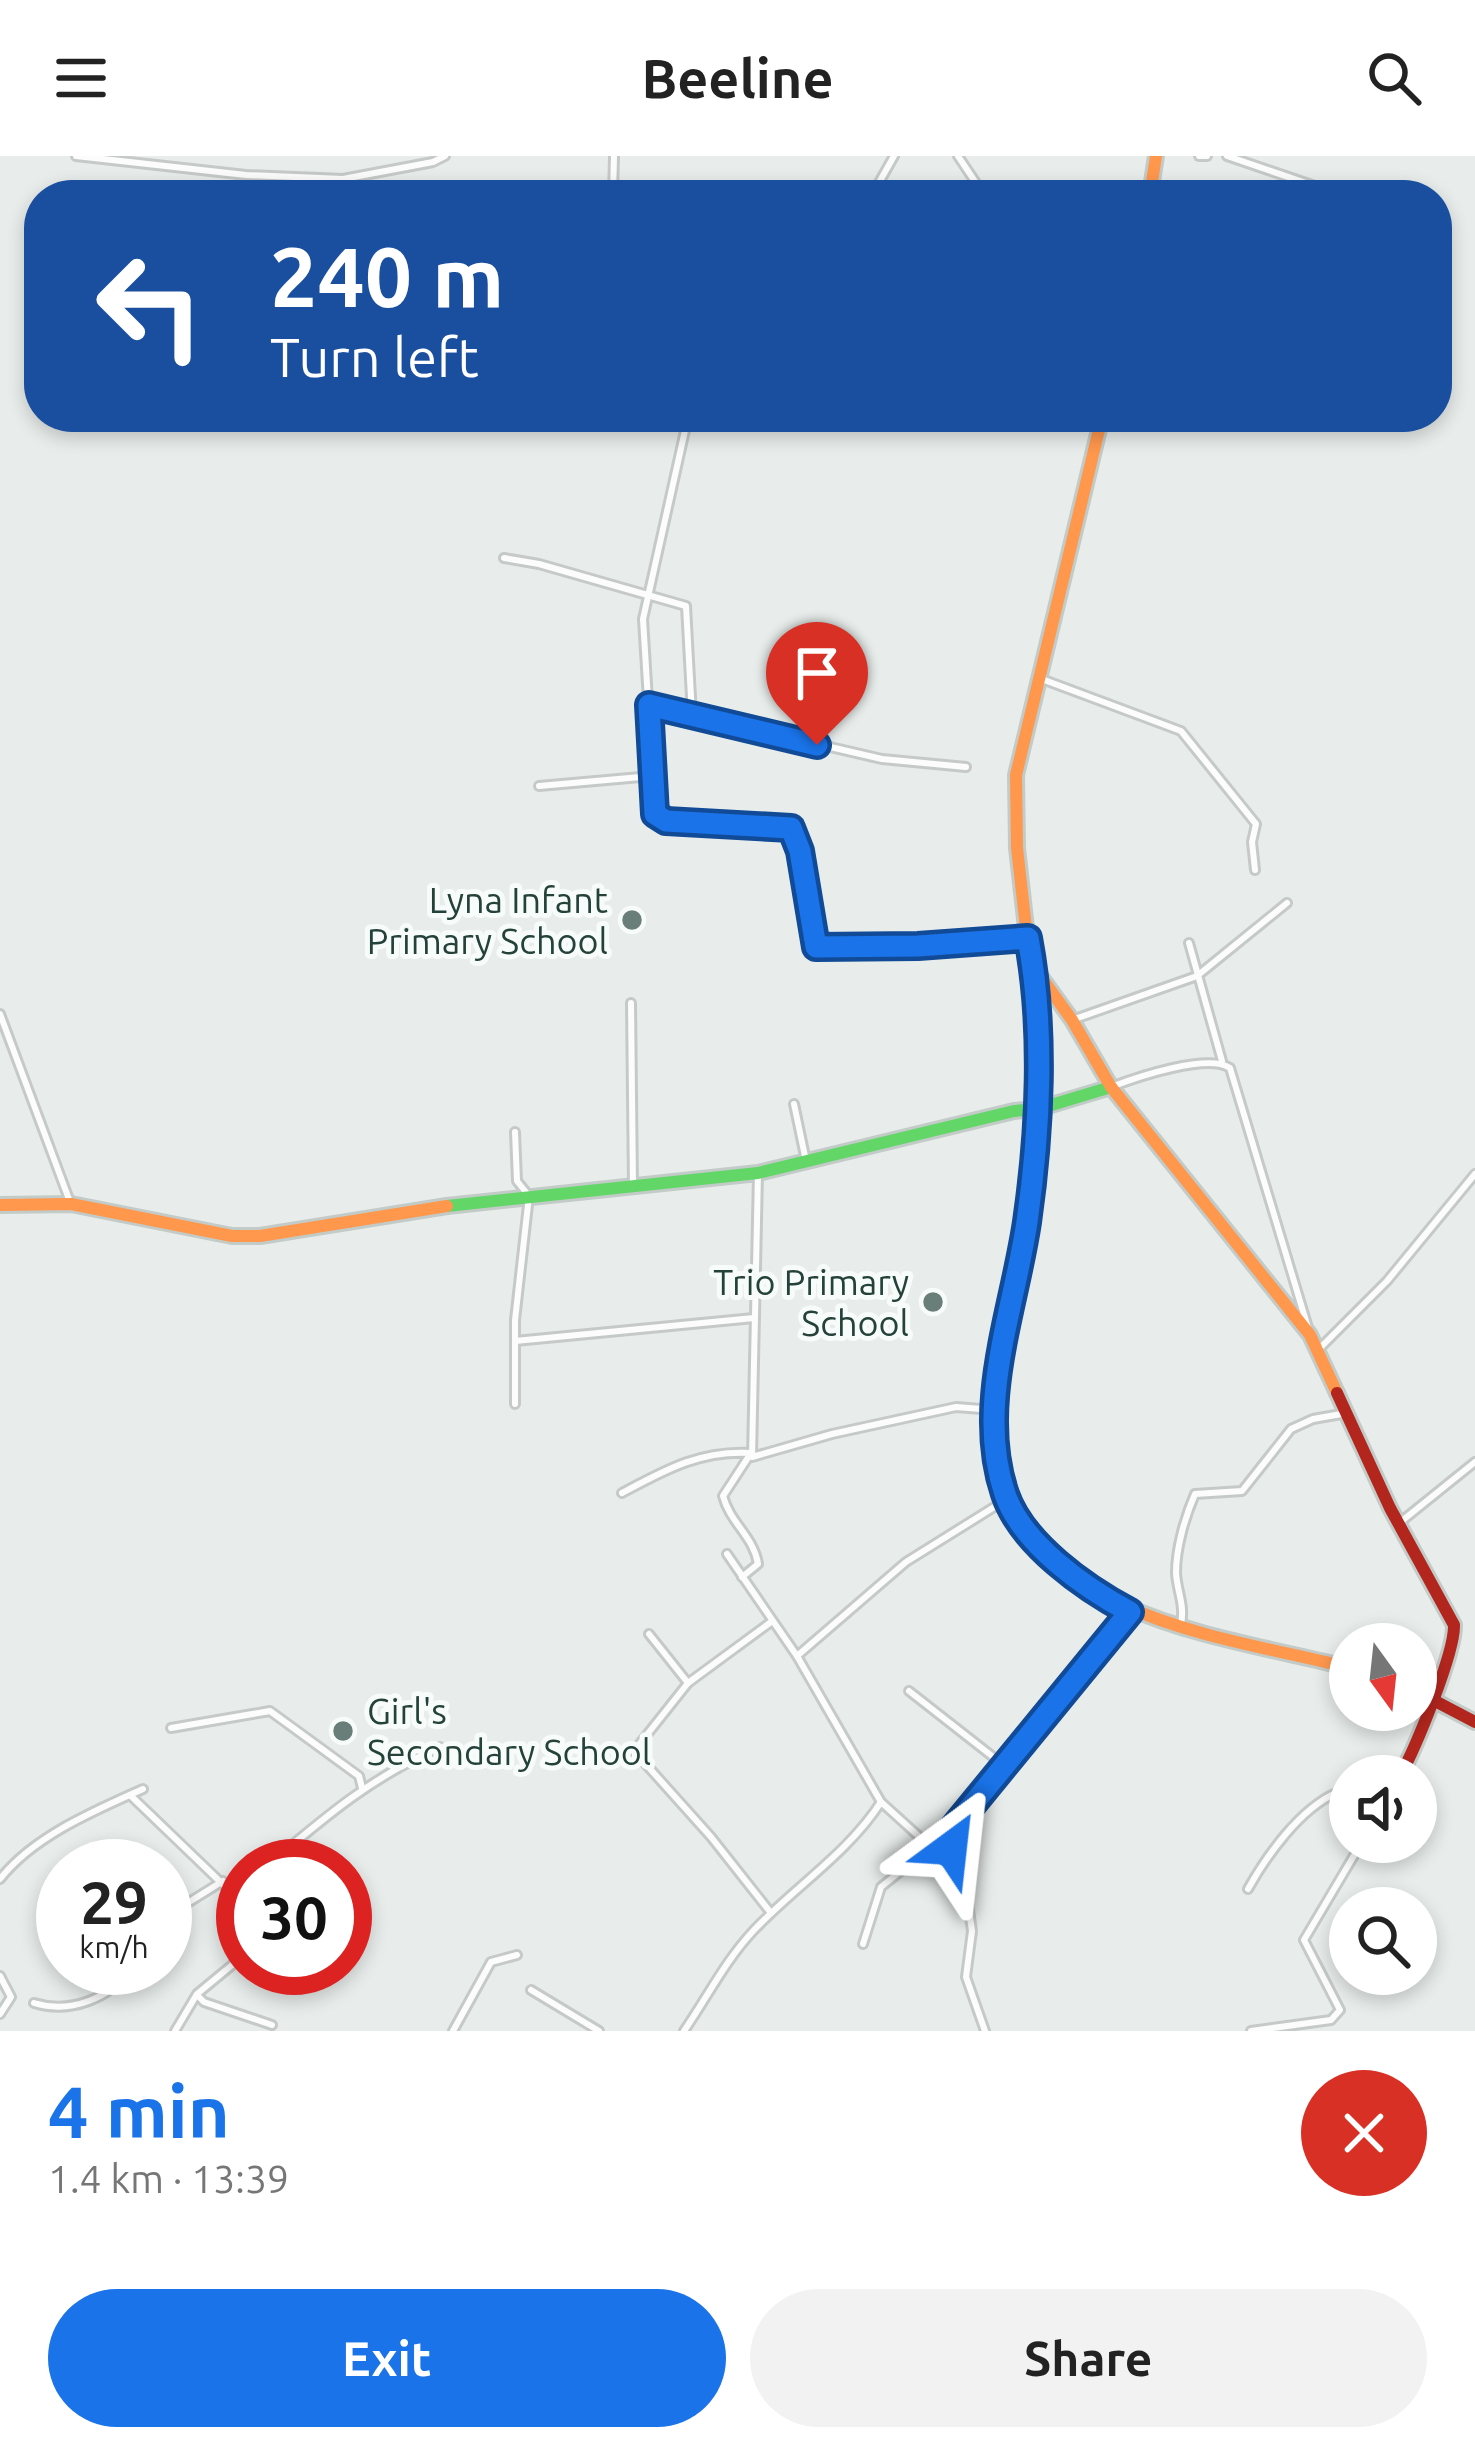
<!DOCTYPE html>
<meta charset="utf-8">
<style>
:root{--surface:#fff;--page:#f2f2f2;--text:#222;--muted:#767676;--accent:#1a73e8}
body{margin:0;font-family:Ubuntu,sans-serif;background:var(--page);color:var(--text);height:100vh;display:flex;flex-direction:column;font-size:45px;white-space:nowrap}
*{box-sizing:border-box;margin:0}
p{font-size:39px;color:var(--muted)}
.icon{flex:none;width:66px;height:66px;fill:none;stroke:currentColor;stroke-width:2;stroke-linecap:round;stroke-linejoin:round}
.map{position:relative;height:1875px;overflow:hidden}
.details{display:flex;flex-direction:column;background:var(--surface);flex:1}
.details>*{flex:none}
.top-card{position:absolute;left:24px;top:24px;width:1428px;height:252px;border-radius:48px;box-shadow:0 6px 18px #0003;background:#1a4fa0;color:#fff;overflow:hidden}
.needle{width:78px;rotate:165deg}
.buttons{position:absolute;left:1329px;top:1467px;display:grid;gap:24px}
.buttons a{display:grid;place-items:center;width:108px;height:108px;border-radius:50%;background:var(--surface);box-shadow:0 6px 18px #0003;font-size:60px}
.speed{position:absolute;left:36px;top:1683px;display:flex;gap:24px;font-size:60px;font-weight:700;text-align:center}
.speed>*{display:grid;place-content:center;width:156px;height:156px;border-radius:50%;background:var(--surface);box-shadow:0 6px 18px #0003;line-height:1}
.speed small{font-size:30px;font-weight:400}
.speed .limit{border:18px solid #d22;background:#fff;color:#111}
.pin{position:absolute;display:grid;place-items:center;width:102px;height:102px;color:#fff;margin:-123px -51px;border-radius:50% 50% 50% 0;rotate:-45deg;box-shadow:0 0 12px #0007}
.pin .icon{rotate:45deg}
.me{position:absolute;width:132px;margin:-66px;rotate:30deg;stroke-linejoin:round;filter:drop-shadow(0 0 9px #0008)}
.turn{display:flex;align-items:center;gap:42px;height:252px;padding:0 48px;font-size:54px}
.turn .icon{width:156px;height:156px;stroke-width:2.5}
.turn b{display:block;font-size:84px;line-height:102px}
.round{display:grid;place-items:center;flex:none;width:126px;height:126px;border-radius:63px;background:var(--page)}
.overview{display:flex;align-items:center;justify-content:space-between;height:204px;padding:0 48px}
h1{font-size:72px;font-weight:700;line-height:90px;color:var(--accent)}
.button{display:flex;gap:24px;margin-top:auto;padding:24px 48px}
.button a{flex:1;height:138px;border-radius:72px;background:var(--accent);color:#fff;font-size:48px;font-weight:700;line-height:138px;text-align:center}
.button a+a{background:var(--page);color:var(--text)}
header{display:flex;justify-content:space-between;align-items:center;height:156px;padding:0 48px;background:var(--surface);font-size:54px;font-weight:700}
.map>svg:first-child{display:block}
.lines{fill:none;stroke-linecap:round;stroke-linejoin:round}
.street-casing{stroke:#c5cac8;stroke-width:12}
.fast-casing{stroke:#c3cbc8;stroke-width:18}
.slow-casing{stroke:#c3cbc8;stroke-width:18}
.jam-casing{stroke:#c3cbc8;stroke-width:18}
.street{stroke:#fcfcfc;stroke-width:6}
.fast{stroke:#63d668;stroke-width:12}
.slow{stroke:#ff974d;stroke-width:12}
.jam{stroke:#b3261e;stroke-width:12}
.route-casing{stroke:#114b97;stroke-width:30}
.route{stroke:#1a73e8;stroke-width:21}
.poi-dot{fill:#697e78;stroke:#f7fbf9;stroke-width:4.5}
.labels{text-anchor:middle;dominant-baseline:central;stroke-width:10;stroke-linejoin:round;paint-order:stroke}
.poi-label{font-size:36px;fill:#24423a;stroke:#f7fbf9;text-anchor:end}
</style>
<header><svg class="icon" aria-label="menu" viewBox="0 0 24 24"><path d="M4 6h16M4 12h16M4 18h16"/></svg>Beeline<svg class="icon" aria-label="search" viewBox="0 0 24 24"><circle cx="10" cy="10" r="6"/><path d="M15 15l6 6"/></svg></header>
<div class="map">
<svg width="1475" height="1875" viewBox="0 0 1475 1875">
<rect width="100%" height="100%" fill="#e8edeb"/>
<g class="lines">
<!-- street casing -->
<g class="street-casing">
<g id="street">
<path d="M 76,0 L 246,19 L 343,23 L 433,6 L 445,0"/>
<path d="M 958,0 L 984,39"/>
<path d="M 1199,0 L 1207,0"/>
<path d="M 1227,0 L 1341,39"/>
<path d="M 613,39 L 614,0"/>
<path d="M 872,39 L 894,0"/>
<path d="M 665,261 L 688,268"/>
<path d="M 688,261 L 643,463 L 655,658 L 666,665 L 791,672 L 800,695 L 816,791 L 918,790 L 1027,781"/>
<path d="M 504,402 L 539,408 L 686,450 L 692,559"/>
<path d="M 1039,522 L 1181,575 L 1256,668 L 1252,686 L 1255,714"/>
<path d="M 649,549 L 882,603 L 966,611"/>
<path d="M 539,630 L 652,620"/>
<path d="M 1189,787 L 1222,905"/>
<path d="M 631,847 L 633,1031"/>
<path d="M 0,858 L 70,1046"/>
<path d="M 1072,864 L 1197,820 L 1287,747"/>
<path d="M 1111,931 C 1137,921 1208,897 1230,912 L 1309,1175"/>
<path d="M 794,948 L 806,1005"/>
<path d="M 515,976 L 517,1025 L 529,1040 L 515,1164 L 515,1248"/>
<path d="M 758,1017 L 752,1301 L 832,1278 L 956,1251 L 994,1254"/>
<path d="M 515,1185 L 754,1162"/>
<path d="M 1318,1194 L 1387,1125 L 1475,1018"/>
<path d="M 622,1337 C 665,1314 700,1294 751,1297 L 723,1340 C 730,1367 754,1381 758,1408 L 742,1421"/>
<path d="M 1398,1368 L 1475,1306"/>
<path d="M 727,1398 L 797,1500 L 881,1646 L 957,1715 L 967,1740 L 972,1775 L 966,1821 L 985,1875"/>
<path d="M 1181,1468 C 1185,1449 1177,1435 1176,1417 C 1176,1392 1185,1361 1195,1338 L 1242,1335 L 1291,1273 L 1313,1263 L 1347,1257"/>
<path d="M 649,1478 L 688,1527"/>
<path d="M 797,1500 L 906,1406 L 1007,1343"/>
<path d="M 909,1535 L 1006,1611"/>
<path d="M 171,1572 L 270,1555 L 359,1620 L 362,1632"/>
<path d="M 130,1639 L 235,1740"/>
<path d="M 950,1678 L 956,1712"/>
<path d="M 267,1710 C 325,1661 370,1622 440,1591"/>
<path d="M 0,1723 C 34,1680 94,1655 143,1633"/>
<path d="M 243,1730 L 235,1740 L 243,1758"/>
<path d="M 1248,1733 C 1267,1699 1300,1653 1336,1637 L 1350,1644"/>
<path d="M 771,1757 L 711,1681 L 634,1595 L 688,1527 L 771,1466"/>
<path d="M 165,1769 L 186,1748 L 223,1725"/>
<path d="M 863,1788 L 881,1731 L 950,1675 L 1130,1456"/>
<path d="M 0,1820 L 11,1841 L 0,1858"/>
<path d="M 531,1834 L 599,1875"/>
<path d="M 198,1840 L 204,1846 L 272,1869"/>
<path d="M 34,1847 C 70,1858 110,1843 131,1812"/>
<path d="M 175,1875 L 197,1838 L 243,1800"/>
<path d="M 453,1875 L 491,1806 L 517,1799"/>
<path d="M 684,1875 C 708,1840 725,1805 754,1774 C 796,1730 848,1697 881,1646"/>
<path d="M 1251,1875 L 1331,1864 L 1340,1854 L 1304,1784 L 1362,1686"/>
</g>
</g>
<!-- fast casing -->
<g class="fast-casing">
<path id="fast" d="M 447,1050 L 758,1017 L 1014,955 L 1038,953 L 1111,931"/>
</g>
<!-- slow casing -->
<g class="slow-casing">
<g id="slow">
<path d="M 1150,39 L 1156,0"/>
<path d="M 1033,810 L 1072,864 L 1111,931 L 1310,1179 L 1337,1237"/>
<path d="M 1038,879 L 1017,692 L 1016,619 L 1102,261"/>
<path d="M 0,1049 L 71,1048 L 232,1080 L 260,1080 L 447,1050"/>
<path d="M 1005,1338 C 1063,1467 1229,1481 1350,1512"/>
</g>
</g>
<!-- jam casing -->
<g class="jam-casing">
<g id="jam">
<path d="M 1337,1237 L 1390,1352 L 1454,1469 C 1455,1497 1415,1593 1400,1620"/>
<path d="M 1005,1338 C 979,1251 1011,1160 1025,1073 C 1035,1008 1039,944 1038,879"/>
<path d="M 1416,1535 L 1475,1566"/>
</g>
</g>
<!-- street -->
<use href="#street" class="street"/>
<!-- fast -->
<use href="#fast" class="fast"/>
<!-- slow -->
<use href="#slow" class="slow"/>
<!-- jam -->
<use href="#jam" class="jam"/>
</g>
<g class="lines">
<!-- route casing -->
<g class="route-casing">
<path id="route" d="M 817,589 L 649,549 L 655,658 L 666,665 L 791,672 L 800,695 L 816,791 L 918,790 L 1028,782 C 1045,871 1040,976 1027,1066 C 1014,1154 975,1250 1005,1338 C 1022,1388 1085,1432 1130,1456 L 950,1676 L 951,1692"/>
</g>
<!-- route -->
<use href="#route" class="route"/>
</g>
<!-- markers -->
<g class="poi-dot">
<circle cx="632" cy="764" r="12"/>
<circle cx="933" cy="1146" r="12"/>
<circle cx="343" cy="1575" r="12"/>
</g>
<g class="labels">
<!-- poi labels -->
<g class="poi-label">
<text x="608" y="743">Lyna Infant<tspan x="608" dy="41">Primary School</tspan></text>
<text x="909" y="1125">Trio Primary<tspan x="909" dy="41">School</tspan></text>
<text x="367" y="1554" text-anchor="start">Girl's<tspan x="367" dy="41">Secondary School</tspan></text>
</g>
</g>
</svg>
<div class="buttons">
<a><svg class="needle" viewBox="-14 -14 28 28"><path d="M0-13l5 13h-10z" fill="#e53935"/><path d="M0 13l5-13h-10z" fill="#767676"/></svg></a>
<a><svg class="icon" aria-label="sound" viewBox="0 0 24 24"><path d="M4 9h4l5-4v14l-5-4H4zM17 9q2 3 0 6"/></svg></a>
<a><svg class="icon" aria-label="search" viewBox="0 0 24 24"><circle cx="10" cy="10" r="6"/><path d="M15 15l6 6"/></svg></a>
</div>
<div class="speed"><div>29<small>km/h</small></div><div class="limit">30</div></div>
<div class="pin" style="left:817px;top:589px;background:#d93025"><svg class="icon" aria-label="arrive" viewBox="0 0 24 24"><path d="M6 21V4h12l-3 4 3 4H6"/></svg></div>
<svg class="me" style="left:951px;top:1692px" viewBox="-20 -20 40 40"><path d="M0-17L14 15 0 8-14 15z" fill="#1a73e8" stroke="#fff" stroke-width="4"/></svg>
<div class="top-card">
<div class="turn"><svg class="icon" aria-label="left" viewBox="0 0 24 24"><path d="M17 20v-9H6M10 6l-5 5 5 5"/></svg><div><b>240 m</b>Turn left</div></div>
</div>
</div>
<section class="details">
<div class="overview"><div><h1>4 min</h1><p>1.4 km · 13:39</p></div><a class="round" style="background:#d93025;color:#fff"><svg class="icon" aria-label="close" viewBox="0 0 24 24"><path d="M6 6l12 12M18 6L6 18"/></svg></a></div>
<div class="button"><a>Exit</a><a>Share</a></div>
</section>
